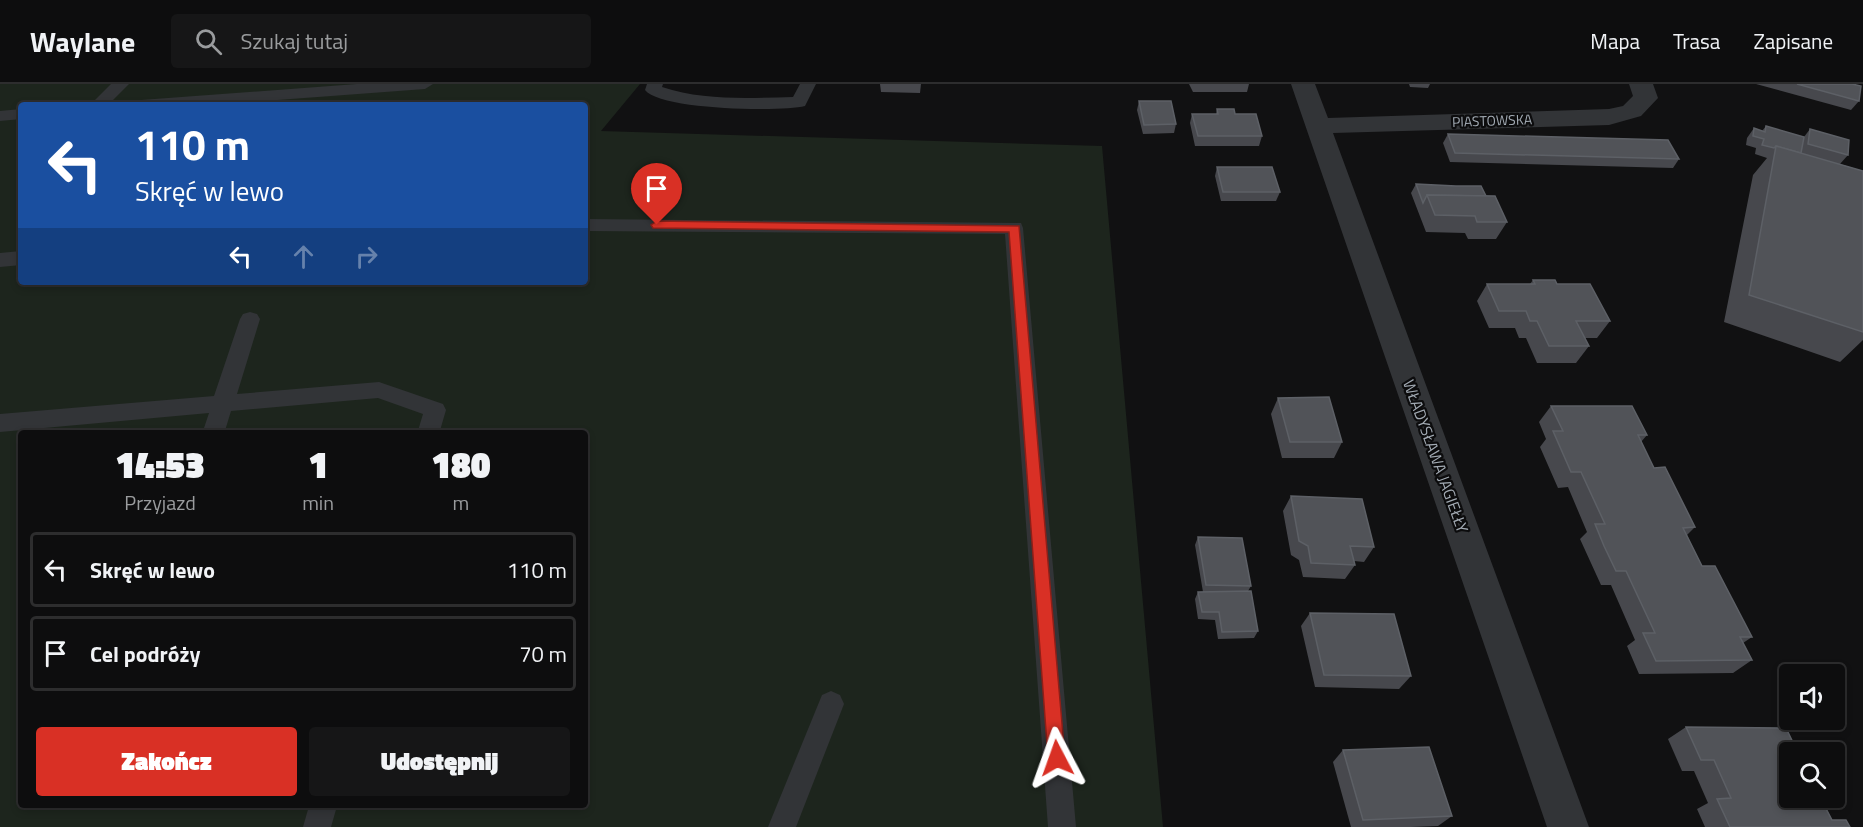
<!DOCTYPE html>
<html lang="pl">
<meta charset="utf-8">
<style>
:root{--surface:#0d0d0e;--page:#161617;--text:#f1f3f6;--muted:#9a9c9e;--line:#2d2d2e;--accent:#d93025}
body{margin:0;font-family:"Titillium Web",sans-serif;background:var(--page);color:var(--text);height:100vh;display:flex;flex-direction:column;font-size:22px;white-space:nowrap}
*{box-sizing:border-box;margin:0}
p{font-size:20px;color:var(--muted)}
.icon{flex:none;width:33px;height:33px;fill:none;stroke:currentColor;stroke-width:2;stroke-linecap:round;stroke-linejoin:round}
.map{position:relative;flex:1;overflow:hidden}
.sheet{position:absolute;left:18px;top:346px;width:570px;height:378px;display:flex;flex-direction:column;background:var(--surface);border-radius:6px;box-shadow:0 3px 9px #0003,0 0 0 2px var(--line)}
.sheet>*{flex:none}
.guide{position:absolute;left:18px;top:18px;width:570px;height:183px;border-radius:6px;box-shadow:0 3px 9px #0003,0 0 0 2px var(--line);background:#1a4fa0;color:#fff;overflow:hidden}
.buttons{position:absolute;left:1779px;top:580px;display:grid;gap:12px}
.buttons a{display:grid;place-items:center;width:66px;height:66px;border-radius:6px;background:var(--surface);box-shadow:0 3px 9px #0003,0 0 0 2px var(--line);font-size:30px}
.pin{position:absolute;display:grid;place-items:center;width:51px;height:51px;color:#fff;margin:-62px -26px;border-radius:50% 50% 50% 0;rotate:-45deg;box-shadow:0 0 6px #0007}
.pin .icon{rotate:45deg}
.me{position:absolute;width:66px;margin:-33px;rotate:356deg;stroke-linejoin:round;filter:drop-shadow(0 0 4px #0008)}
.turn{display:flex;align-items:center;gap:21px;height:126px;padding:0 18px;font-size:27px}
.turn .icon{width:78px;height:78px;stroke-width:2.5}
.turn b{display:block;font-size:42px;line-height:51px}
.lanes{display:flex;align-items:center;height:57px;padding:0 18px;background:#0003;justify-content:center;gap:30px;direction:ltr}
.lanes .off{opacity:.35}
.eta{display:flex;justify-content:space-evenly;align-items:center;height:102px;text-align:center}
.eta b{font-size:36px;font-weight:800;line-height:42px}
.cta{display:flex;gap:12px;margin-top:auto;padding:12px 18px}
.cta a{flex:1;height:69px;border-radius:6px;background:var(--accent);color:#fff;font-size:24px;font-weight:800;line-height:69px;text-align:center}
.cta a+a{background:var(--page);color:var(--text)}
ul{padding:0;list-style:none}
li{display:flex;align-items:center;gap:18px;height:75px;margin:0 12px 9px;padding:0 6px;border:3px solid var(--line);border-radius:6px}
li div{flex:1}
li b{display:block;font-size:22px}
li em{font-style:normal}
header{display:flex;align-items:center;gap:36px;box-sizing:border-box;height:84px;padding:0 30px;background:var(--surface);border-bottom:2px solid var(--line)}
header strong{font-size:28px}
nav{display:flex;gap:33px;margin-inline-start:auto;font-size:21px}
.search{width:420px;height:54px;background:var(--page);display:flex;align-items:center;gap:15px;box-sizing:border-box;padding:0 21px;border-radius:6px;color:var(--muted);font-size:22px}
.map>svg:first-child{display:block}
.green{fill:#1d251d;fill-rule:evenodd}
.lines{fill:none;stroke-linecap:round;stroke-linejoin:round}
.service{fill:#323437;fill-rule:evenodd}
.minor{fill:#323437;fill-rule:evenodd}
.wall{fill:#47484d}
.building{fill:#515358;stroke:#5d6066;stroke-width:1.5}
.route{fill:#d93025;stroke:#8d1f18;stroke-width:1.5}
.labels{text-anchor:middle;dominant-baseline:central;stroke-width:4.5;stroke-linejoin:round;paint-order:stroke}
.far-street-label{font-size:14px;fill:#a2aab3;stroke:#0c0c0d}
.street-label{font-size:16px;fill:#a2aab3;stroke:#0c0c0d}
</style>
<header>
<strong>Waylane</strong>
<div class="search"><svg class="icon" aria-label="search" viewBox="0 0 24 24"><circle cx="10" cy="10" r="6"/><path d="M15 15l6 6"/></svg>Szukaj tutaj</div>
<nav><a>Mapa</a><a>Trasa</a><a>Zapisane</a></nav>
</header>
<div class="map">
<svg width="1863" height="743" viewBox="0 0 1863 743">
<rect width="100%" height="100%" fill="#111112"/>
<!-- green -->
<path class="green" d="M 0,0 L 640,0 L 601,47 L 1102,62 L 1163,743 L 0,743 ZM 21,21 L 585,21 L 585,198 L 21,198 ZM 21,350 L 585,350 L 585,722 L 21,722 Z"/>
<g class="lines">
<!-- service -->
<g class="service">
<path d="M 111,0 L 129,0 L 108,21 L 90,21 Z"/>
<path d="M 357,0 L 433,0 L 425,5 L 210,21 L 133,21 L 141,16 Z"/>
<path d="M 647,0 L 663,0 L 662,3 C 704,17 749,14 793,13 L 800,0 L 816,0 L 805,22 C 780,28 660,26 645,6 Z"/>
<path d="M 21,25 L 21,35 L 0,37 L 0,27 Z"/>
<path d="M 585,135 L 1021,139 L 1023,144 L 1076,743 L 1048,743 L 1005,150 L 585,147 Z"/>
<path d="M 21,167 L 21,181 L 0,183 L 0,169 Z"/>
<path d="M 250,228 L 257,230 L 260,235 L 237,310 L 379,298 L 443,320 L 446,326 L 439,350 L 417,350 L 423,330 L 378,314 L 231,327 L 224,350 L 202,350 L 209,329 L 0,348 L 0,330 L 214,312 L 240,235 L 243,230 Z"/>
<path d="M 831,607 L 840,611 L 844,620 L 796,743 L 768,743 L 822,611 Z"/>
<path d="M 309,722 L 337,722 L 331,743 L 303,743 Z"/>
</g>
<!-- minor -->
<path class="minor" d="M 1291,0 L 1315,0 L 1328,34 L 1609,25 L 1623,22 L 1633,12 L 1629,0 L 1653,0 L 1658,14 L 1641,32 L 1609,41 L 1333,49 L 1589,743 L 1547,743 Z"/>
</g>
<!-- wall -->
<g class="wall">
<path d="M 880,0 L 921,0 L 920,9 L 881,8 Z"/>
<path d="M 1189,0 L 1249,0 L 1247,8 L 1193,8 Z"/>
<path d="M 1409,0 L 1430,0 L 1428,4 L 1410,3 Z"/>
<path d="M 1756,0 L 1852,0 L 1859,17 L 1851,26 Z"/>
<path d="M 1139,17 L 1176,40 L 1174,49 L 1143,50 L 1137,26 Z"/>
<path d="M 1217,25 L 1235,30 L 1262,52 L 1259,62 L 1195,62 L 1190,39 L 1192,30 L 1216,30 Z"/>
<path d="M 1766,42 L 1804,53 L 1810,45 L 1848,71 L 1840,80 L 1863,87 L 1863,256 L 1840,278 L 1724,238 L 1753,91 L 1767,74 L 1755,70 L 1756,64 L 1746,61 L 1747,54 L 1754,44 L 1762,47 Z"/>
<path d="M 1448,50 L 1679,75 L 1673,84 L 1450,78 L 1443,59 Z"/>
<path d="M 1217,83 L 1280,108 L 1276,117 L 1221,117 L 1215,92 Z"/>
<path d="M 1416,100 L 1486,112 L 1507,138 L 1496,155 L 1468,155 L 1465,149 L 1426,148 L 1411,109 Z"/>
<path d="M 1533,196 L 1557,200 L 1610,237 L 1597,254 L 1584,254 L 1589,262 L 1576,279 L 1537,279 L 1526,254 L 1519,254 L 1515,244 L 1489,244 L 1477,217 L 1487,200 L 1530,200 Z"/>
<path d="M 1278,314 L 1342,358 L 1334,374 L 1282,374 L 1271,330 Z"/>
<path d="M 1551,322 L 1647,351 L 1641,358 L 1654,384 L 1695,443 L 1687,451 L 1702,482 L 1752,553 L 1743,559 L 1752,576 L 1733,589 L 1639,590 L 1627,562 L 1635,556 L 1611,501 L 1601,501 L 1580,455 L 1587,448 L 1568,403 L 1558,404 L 1540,363 L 1546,355 L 1539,338 Z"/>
<path d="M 1291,412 L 1374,463 L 1364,478 L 1354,477 L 1355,481 L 1345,495 L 1303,493 L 1299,476 L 1291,471 L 1283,427 Z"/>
<path d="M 1198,453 L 1251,502 L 1248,507 L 1258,547 L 1254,554 L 1218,555 L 1215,536 L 1198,535 L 1195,515 L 1198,508 L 1203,508 L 1195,461 Z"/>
<path d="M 1310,529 L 1411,592 L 1399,605 L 1315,603 L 1301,542 Z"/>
<path d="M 1686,643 L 1798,669 L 1835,715 L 1824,720 L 1832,736 L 1850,743 L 1705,743 L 1697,725 L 1708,719 L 1694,687 L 1682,687 L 1668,655 Z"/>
<path d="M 1343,666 L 1452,732 L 1438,742 L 1411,743 L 1351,743 L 1333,678 Z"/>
</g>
<!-- building -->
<g class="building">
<path d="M 1797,0 L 1852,0 L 1861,2 L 1859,17 Z"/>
<path d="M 1139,17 L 1171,17 L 1176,40 L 1144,41 Z"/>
<path d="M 1217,25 L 1234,25 L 1235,30 L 1256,30 L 1262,52 L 1198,52 L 1192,30 L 1218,30 Z"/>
<path d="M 1766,42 L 1804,53 L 1801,69 L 1776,62 L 1774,64 L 1762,61 L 1764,55 L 1753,52 L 1754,44 L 1765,48 Z"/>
<path d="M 1810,45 L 1849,56 L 1848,71 L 1808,60 Z"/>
<path d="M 1448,50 L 1668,56 L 1679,75 L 1455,69 Z"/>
<path d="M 1776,62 L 1863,87 L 1863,248 L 1749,211 Z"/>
<path d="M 1217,83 L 1272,83 L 1280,108 L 1223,108 Z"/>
<path d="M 1416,100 L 1456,102 L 1481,102 L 1486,112 L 1427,111 L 1423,119 Z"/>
<path d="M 1427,111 L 1495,112 L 1507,138 L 1477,138 L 1475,132 L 1435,131 Z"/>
<path d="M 1533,196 L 1555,196 L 1557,200 L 1590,200 L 1610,237 L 1576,237 L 1589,262 L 1549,262 L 1537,237 L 1530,237 L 1526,227 L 1499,227 L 1487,200 L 1535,200 Z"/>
<path d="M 1329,313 L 1342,358 L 1290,358 L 1278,314 Z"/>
<path d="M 1551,322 L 1632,322 L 1647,351 L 1638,351 L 1654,384 L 1665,383 L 1695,443 L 1683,444 L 1702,482 L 1715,482 L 1752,553 L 1740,553 L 1752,576 L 1656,577 L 1643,549 L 1655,549 L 1626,487 L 1616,487 L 1604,462 L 1595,440 L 1605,440 L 1581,388 L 1571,388 L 1553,347 L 1563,347 Z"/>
<path d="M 1291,412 L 1362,415 L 1374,463 L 1350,462 L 1355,481 L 1311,479 L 1308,462 L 1299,457 Z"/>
<path d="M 1198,453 L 1242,454 L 1251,502 L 1206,501 Z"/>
<path d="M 1251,507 L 1258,547 L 1222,548 L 1219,528 L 1202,528 L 1198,508 Z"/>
<path d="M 1310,529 L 1394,530 L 1411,592 L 1324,591 Z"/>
<path d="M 1686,643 L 1786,644 L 1798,669 L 1790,669 L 1790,714 L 1834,713 L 1835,715 L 1821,715 L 1832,736 L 1846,736 L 1850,743 L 1730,743 L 1717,715 L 1731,714 L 1714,676 L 1701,676 Z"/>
<path d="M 1429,663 L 1452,732 L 1363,736 L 1343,666 Z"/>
</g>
<!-- route -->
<path class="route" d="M 657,137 L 1019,142 L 1065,674 L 1062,680 L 1057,682 L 1051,680 L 1048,674 L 1009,148 L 653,144 L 651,141 Z"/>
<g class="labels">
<!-- far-street labels -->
<g class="far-street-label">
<text transform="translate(1492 36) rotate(-2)">PIASTOWSKA</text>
</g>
<!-- street labels -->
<g class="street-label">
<text transform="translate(1436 372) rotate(70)">WŁADYSŁAWA JAGIEŁŁY</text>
</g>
</g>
</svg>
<div class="buttons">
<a><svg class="icon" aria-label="sound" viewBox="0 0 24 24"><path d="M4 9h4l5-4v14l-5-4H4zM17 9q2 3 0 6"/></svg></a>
<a><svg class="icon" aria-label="search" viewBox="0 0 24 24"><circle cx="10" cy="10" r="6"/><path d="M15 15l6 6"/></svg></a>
</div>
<div class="pin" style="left:657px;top:141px;background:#d93025"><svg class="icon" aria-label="arrive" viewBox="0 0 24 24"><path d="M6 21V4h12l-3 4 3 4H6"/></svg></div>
<svg class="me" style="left:1057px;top:674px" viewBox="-20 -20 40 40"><path d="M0-17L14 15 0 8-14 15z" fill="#d93025" stroke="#fff" stroke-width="4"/></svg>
<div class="guide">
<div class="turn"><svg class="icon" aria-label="left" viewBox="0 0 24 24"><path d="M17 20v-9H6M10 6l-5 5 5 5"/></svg><div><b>110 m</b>Skręć w lewo</div></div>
<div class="lanes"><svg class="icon" aria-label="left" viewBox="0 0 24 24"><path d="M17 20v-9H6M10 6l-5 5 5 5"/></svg><svg class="icon off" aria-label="ahead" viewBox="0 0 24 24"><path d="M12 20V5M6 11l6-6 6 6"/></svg><svg class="icon off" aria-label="right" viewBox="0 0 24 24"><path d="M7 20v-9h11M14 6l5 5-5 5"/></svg></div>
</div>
<section class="sheet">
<div class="eta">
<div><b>14:53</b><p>Przyjazd</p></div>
<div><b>1</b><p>min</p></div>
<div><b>180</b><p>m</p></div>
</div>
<ul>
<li><svg class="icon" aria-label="left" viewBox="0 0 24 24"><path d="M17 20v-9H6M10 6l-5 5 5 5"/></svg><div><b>Skręć w lewo</b></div><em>110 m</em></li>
<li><svg class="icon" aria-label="arrive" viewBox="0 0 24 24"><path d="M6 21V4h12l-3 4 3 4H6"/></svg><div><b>Cel podróży</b></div><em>70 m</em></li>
</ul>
<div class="cta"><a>Zakończ</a><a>Udostępnij</a></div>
</section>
</div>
